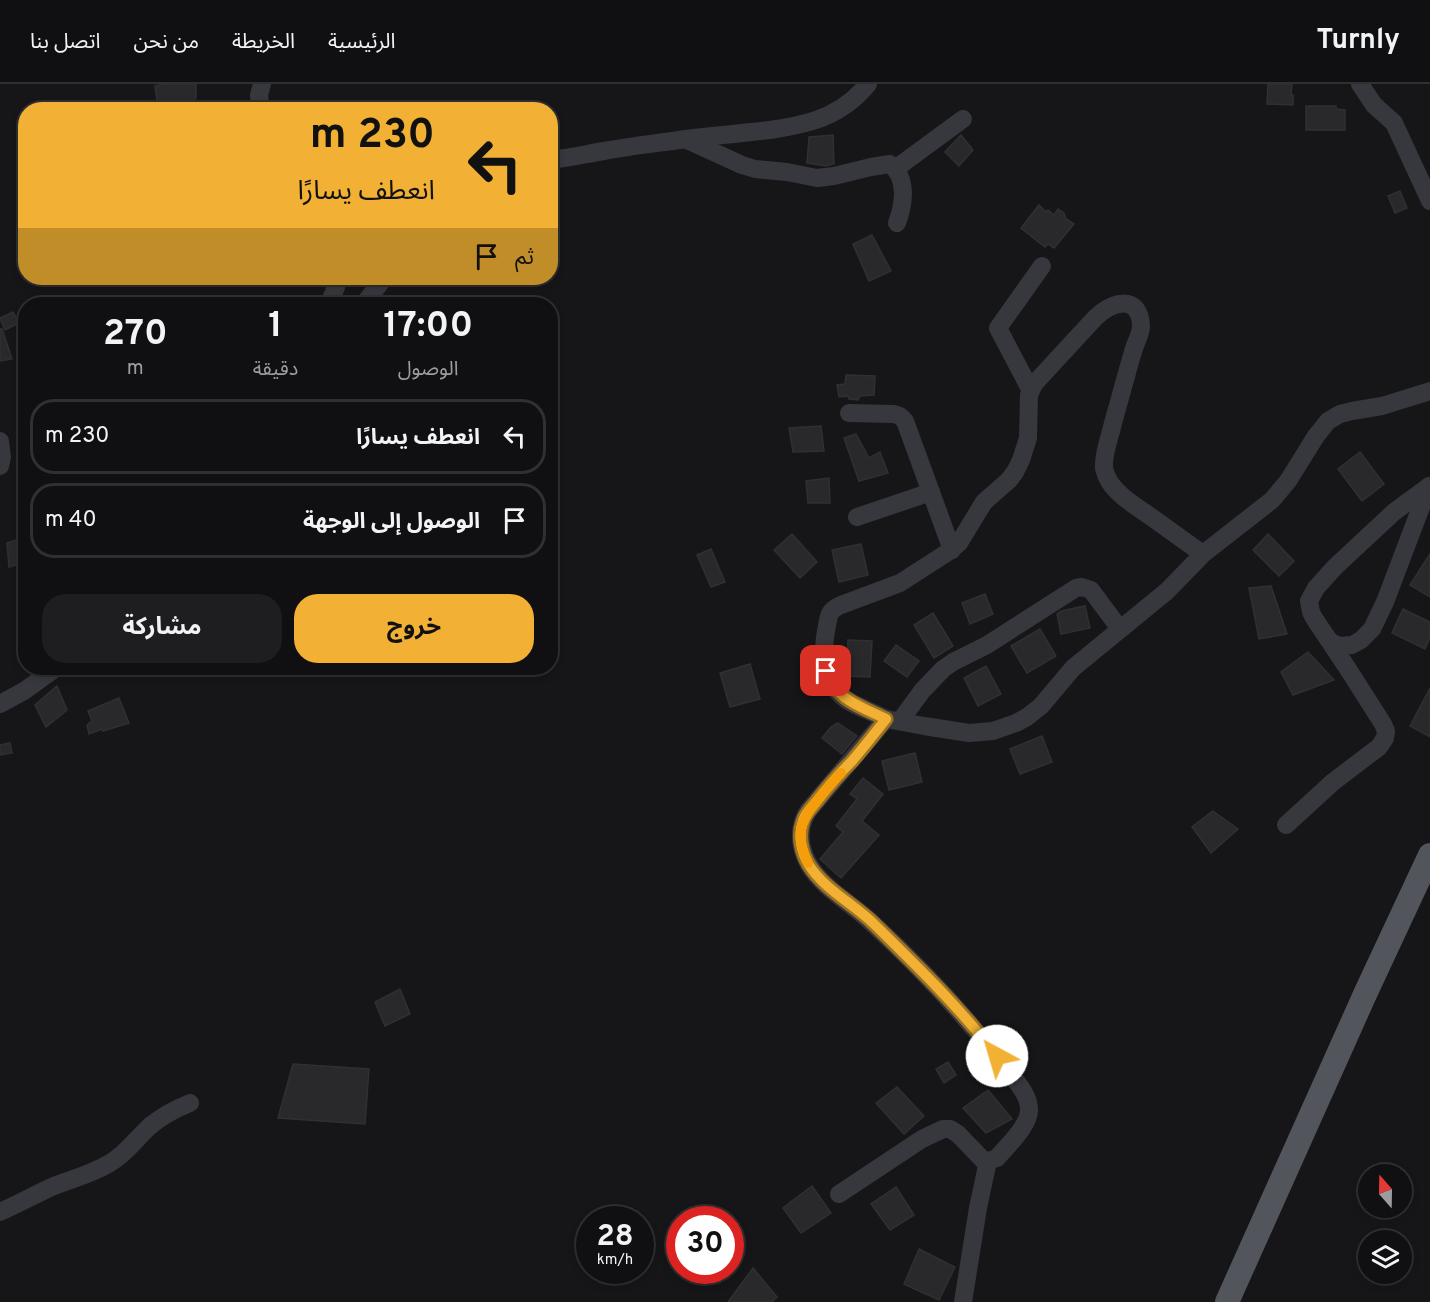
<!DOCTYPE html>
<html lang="ar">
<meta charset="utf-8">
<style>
:root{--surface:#101012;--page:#1e1e20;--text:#f1f3f6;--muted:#9c9d9f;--line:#303032;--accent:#f2b134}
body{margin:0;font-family:Overpass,"Noto Sans Arabic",sans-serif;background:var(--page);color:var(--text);direction:rtl;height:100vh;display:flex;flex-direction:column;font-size:22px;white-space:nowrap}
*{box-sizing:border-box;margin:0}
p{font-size:20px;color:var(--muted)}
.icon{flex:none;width:33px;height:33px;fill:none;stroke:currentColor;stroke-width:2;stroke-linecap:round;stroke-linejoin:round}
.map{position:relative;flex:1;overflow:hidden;direction:ltr}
.details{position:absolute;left:18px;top:213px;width:540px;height:378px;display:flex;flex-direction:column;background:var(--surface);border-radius:24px;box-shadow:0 3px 9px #0003,0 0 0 2px var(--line);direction:rtl}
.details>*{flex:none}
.guide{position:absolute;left:18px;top:18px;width:540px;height:183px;border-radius:24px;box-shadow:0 3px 9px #0003,0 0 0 2px var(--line);direction:rtl;background:#f2b134;color:#111;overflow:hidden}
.needle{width:39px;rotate:340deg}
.fabs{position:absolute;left:1358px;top:1080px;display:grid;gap:12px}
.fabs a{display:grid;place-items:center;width:54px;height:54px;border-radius:50%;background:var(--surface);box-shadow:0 3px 9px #0003,0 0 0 2px var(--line);font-size:30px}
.speed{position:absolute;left:576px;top:1122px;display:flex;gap:12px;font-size:30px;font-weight:700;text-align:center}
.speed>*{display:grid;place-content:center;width:78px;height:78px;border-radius:50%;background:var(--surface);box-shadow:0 3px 9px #0003,0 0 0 2px var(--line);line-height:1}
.speed small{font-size:15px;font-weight:400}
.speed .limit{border:9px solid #d22;background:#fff;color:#111}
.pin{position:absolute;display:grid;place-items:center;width:51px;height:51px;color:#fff;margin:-26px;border-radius:12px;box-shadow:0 3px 9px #0006}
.me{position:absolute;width:66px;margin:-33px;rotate:321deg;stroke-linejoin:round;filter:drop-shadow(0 0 4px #0008)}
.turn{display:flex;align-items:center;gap:21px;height:126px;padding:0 24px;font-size:27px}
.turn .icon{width:78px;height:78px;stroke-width:2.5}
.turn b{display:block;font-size:42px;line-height:51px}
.then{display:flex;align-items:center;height:57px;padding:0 24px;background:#0003;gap:12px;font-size:22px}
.eta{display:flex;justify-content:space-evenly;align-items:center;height:102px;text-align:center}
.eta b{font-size:36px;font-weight:700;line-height:42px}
.button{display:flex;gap:12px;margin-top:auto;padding:12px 24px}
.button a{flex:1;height:69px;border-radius:24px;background:var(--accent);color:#111;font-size:24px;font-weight:700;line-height:69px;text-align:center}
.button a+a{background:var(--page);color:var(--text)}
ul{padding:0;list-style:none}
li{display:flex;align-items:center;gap:18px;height:75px;margin:0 12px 9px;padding:0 12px;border:3px solid var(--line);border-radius:24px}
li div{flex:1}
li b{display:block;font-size:22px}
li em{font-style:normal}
header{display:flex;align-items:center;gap:36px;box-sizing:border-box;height:84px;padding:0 30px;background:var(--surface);border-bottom:2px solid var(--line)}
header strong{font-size:28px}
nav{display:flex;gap:33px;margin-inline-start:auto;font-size:21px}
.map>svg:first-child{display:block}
.building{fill:#29292c;stroke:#303034;stroke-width:1.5}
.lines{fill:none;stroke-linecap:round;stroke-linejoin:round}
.minor{stroke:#37383d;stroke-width:18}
.major{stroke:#53555c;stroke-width:24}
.route-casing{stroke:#9d7322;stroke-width:15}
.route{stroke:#f2b134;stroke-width:10}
.slow{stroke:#f59e0b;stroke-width:10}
</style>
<header>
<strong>Turnly</strong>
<nav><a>الرئيسية</a><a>الخريطة</a><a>من نحن</a><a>اتصل بنا</a></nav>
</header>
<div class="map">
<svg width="1430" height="1218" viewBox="0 0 1430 1218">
<rect width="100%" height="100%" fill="#161618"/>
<!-- building -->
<g class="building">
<path d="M 163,0 L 196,0 L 196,14 L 182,26 L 158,24 L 155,2 Z"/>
<path d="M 1268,0 L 1292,0 L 1291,11 L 1293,11 L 1293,21 L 1267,20 Z"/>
<path d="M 1306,22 L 1336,22 L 1336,25 L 1345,26 L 1345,46 L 1306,46 Z"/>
<path d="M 833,51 L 834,80 L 826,82 L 807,79 L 809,53 Z"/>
<path d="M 961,51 L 973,66 L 959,82 L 945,68 Z"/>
<path d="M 1400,107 L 1407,124 L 1395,129 L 1388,112 Z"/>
<path d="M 1039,121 L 1046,128 L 1048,126 L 1054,131 L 1058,125 L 1064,129 L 1066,135 L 1074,140 L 1054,164 L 1048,160 L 1045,163 L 1021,144 Z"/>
<path d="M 872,151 L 891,187 L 869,197 L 853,160 Z"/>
<path d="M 13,228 L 19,239 L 5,246 L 0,234 Z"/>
<path d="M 0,245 L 2,245 L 12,275 L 0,277 Z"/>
<path d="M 846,291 L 875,292 L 874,311 L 860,312 L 858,316 L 849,315 L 848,312 L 839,313 L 837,301 L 845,300 Z"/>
<path d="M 821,342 L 824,367 L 793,368 L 789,344 Z"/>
<path d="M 856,350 L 869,374 L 880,368 L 888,389 L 859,397 L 844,354 Z"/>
<path d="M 1360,368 L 1384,400 L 1362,417 L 1338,385 Z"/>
<path d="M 829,394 L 830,419 L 808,419 L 806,397 Z"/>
<path d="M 792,450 L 817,478 L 800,494 L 774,466 Z"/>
<path d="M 1268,450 L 1294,477 L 1279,492 L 1253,466 Z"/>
<path d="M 23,454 L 26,467 L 26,478 L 9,483 L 7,459 Z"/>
<path d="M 861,460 L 868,491 L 839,498 L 832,466 Z"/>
<path d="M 711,465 L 725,498 L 711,503 L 697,471 Z"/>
<path d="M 1430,470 L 1430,513 L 1410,501 Z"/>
<path d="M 1271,502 L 1287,550 L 1259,555 L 1249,504 Z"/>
<path d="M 985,510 L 993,530 L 970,540 L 962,519 Z"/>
<path d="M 1085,522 L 1090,544 L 1061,550 L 1057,530 L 1061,527 Z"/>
<path d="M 1403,525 L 1430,538 L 1430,553 L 1425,565 L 1392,549 Z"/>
<path d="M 933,529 L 953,562 L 934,574 L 914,541 Z"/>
<path d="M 1040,545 L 1056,572 L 1027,589 L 1011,562 Z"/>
<path d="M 848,556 L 872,557 L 870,593 L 847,592 Z"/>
<path d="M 896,561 L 919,577 L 907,593 L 884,577 Z"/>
<path d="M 1308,568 L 1334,596 L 1293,611 L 1281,588 Z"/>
<path d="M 750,580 L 760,615 L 730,623 L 720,589 Z"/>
<path d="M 986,582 L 1001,610 L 978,622 L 964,594 Z"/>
<path d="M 57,602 L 67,626 L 46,643 L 35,621 Z"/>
<path d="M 1430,604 L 1430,653 L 1410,642 Z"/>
<path d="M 119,614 L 129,639 L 103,647 L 102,645 L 89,650 L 87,641 L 92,637 L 88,627 Z"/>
<path d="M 838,639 L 857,652 L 842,670 L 822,654 L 831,643 Z"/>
<path d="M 1042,652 L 1052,678 L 1020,690 L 1010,665 Z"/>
<path d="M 10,659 L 12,669 L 0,671 L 0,661 Z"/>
<path d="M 915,669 L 922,698 L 889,706 L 882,677 Z"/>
<path d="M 863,694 L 883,710 L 862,737 L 879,751 L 841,794 L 820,775 L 843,748 L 836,742 L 857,715 L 850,710 Z"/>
<path d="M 1213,727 L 1238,745 L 1211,769 L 1192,743 Z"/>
<path d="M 400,905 L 410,930 L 385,942 L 375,918 Z"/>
<path d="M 948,978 L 956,991 L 944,999 L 936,985 Z"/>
<path d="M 293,980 L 369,985 L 365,1040 L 278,1034 Z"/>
<path d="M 897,1003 L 924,1032 L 904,1050 L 876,1019 Z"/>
<path d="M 988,1006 L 1012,1035 L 986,1049 L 963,1024 Z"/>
<path d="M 812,1102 L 831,1129 L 801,1149 L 783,1124 Z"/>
<path d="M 896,1103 L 914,1131 L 890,1146 L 871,1120 Z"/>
<path d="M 919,1165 L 955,1183 L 939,1216 L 904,1200 Z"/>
<path d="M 753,1184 L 777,1213 L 772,1218 L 728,1218 Z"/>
</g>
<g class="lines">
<!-- minor -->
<g class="minor">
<path d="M 1360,0 L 1374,21 L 1394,39 L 1430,117"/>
<path d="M 261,26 L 259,11 L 262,0"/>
<path d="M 685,55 L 742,81 L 755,85 L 787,88 L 817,94 L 834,92 L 871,83 L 890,80 C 908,94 904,120 897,139"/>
<path d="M 550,76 C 569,74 586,70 604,67 C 631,62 659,59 686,55 C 728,49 776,49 816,36 C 837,29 854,17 868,0"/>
<path d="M 895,85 L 963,35"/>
<path d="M 329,220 L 336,203 L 338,194"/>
<path d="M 364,220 L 384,194"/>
<path d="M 1030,305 L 998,244 L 1042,182"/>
<path d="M 849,329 L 894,330 L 900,332 L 905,337 L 952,466"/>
<path d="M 0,357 L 2,373 L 0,382"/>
<path d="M 857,433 L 931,408"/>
<path d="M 1331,558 L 1339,562 L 1352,561 L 1361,556 L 1372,545 L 1385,518 L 1429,402"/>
<path d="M 0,620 L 24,607 L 56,584"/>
<path d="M 886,635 C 875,629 863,625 852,619 C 825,605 821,574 826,547 C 829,533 827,527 841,521 L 900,499 L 948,468 L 959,459 L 984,418 L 1009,396 L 1015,388 L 1021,376 L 1028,354 L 1029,311 L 1034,300 L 1095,234 C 1110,218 1140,209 1141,242 C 1141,251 1135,259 1133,268 C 1126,291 1120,315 1113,339 C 1110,353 1103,369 1104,384 C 1104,385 1106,391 1107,393 C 1114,410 1139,424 1154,435 C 1171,447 1187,459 1203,470"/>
<path d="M 900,637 L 922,607 L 943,585 L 953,578 L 987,561 L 1076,504 L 1082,503 L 1091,506 L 1120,545"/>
<path d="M 1286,741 L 1333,698 L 1379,663 L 1385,654 L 1386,647 L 1383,640 L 1348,585 L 1314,534 L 1311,528 L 1309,517 L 1316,504 L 1335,483 L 1394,428 L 1428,403"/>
<path d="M 839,1110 L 922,1055 L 943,1045 L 950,1045 L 958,1050 L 983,1076 L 988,1077 L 997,1074 C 1007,1062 1030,1041 1029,1025 C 1029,1011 1016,997 1007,986 C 967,933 920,883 871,838 C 851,819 822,804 808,779 C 799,762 798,743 808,727 L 886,635 L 924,642 L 969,649 L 993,647 L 1016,639 L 1027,633 L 1041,622 L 1073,584 L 1167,507 L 1203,470 L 1272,416 L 1288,397 L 1316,352 L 1328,337 L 1340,330 L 1352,327 L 1382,322 L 1430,307"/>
<path d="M 0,1128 C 18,1120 36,1110 54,1102 C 72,1095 92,1090 110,1079 C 126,1070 136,1055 150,1042 C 162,1032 175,1025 190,1019"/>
<path d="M 963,1218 L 978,1124 L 988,1077"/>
</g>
<!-- major -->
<path class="major" d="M 1227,1218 L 1366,908 L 1430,771"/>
</g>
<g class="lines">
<!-- route casing -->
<g class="route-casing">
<path id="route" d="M 826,587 C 835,616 862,623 886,635 C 875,649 864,663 852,677 C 839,690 827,704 816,718 C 811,724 805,730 803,737 C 798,751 801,768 809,781 C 824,805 852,819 873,839 C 916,881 960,924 997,972"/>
</g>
<!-- route -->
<use href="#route" class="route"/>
<!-- slow -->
<path class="slow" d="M 808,779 C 796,753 798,740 816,718 C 824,708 832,698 841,689"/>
</g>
</svg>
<div class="fabs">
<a><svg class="needle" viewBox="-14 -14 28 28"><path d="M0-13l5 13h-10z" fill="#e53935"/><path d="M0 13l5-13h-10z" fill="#9c9d9f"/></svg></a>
<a><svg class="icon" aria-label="layers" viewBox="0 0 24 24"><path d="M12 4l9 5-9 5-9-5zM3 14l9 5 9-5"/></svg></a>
</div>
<div class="speed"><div>28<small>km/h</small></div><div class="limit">30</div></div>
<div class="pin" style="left:826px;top:587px;background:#d93025"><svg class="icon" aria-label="arrive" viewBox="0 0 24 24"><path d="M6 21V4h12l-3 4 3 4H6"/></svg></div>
<svg class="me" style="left:997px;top:972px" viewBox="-20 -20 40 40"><circle r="19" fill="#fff"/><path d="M0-13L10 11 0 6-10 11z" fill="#f2b134"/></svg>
<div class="guide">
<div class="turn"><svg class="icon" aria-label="left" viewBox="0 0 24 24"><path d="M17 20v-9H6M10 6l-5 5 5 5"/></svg><div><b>230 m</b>انعطف يسارًا</div></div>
<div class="then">ثم<svg class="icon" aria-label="arrive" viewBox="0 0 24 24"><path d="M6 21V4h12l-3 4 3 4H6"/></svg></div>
</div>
<section class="details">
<div class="eta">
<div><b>17:00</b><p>الوصول</p></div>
<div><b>1</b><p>دقيقة</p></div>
<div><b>270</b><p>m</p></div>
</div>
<ul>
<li><svg class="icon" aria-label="left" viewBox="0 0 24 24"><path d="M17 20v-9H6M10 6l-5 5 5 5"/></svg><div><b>انعطف يسارًا</b></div><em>230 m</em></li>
<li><svg class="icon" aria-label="arrive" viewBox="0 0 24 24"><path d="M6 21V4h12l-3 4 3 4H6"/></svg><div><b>الوصول إلى الوجهة</b></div><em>40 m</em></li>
</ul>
<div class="button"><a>خروج</a><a>مشاركة</a></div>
</section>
</div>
